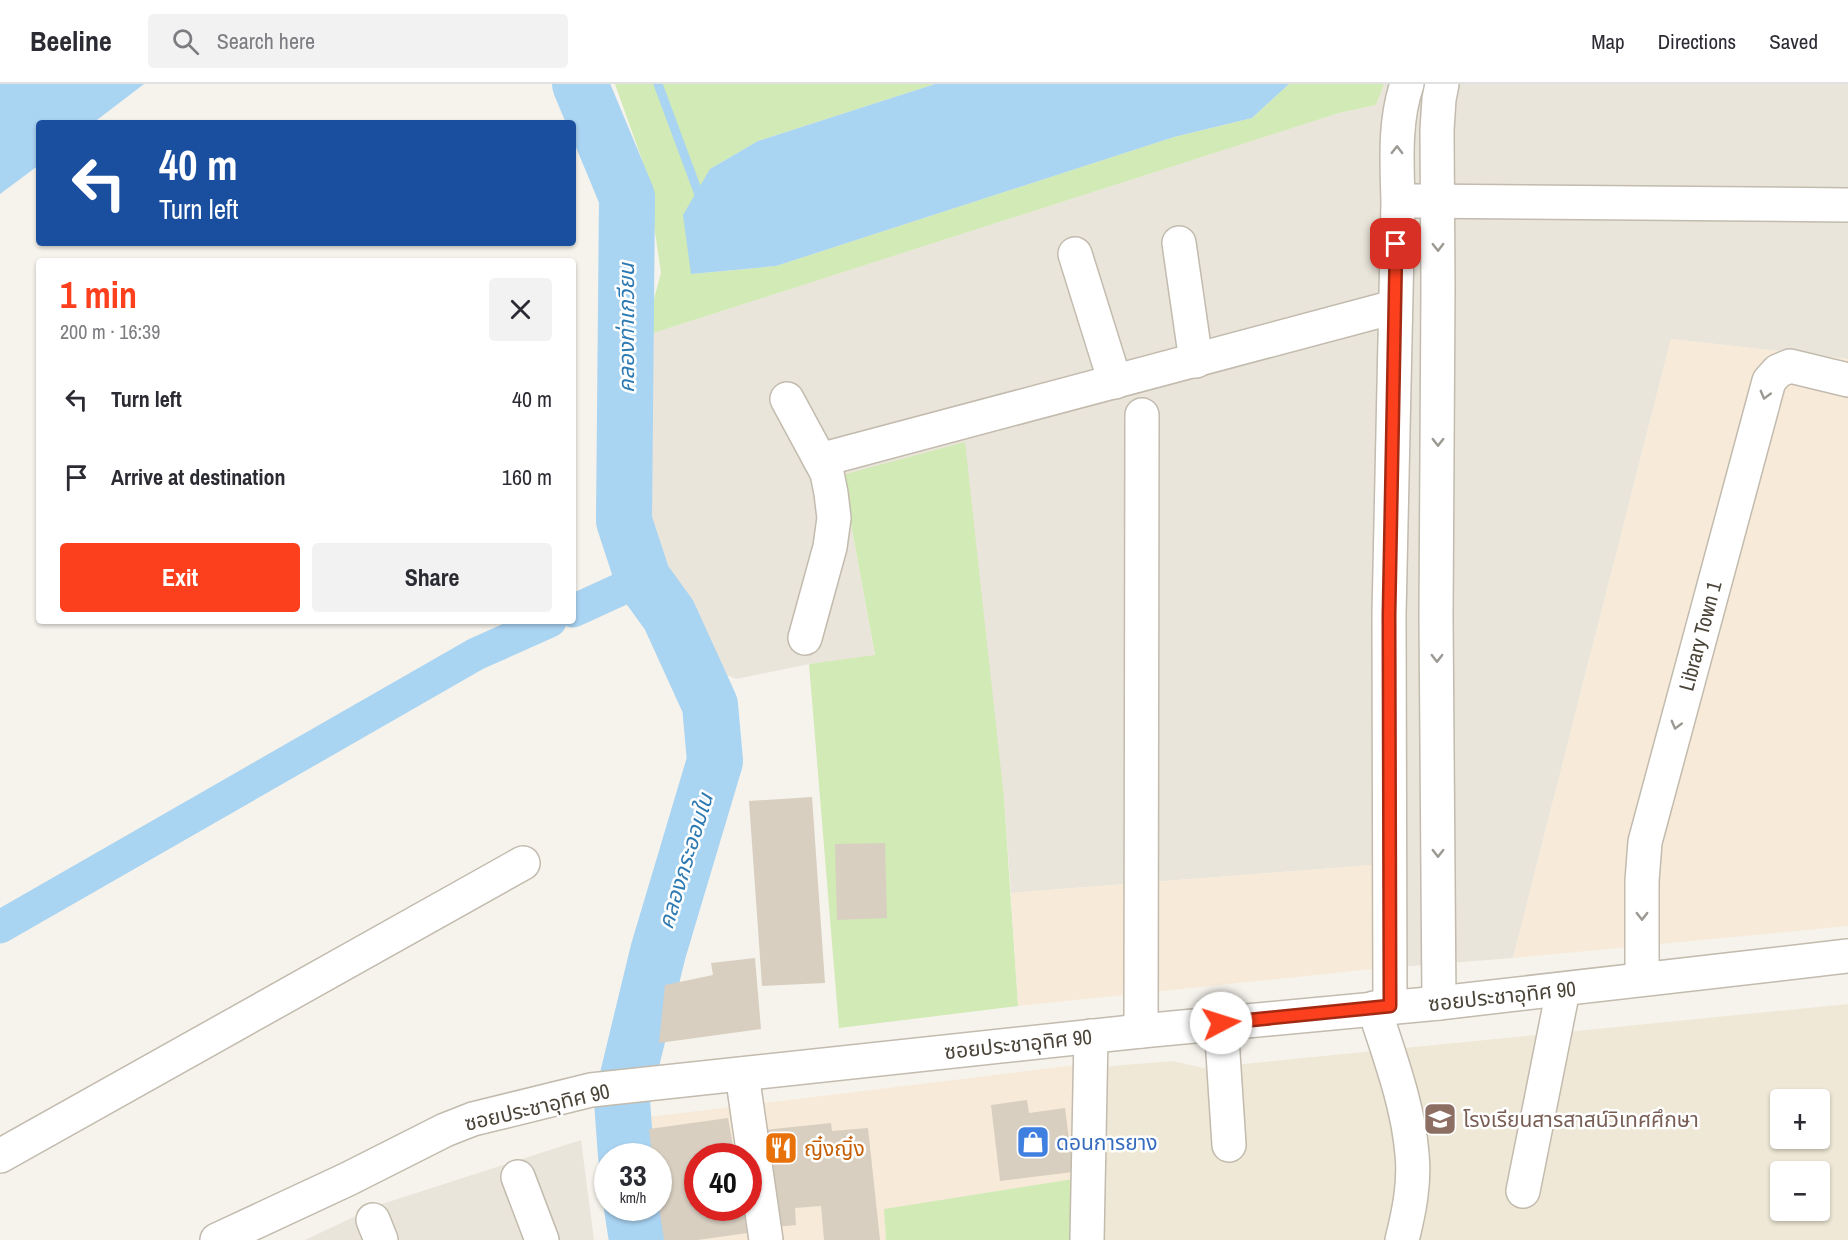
<!DOCTYPE html>
<meta charset="utf-8">
<style>
:root{--surface:#fff;--page:#f2f2f3;--text:#2b2b33;--muted:#7c7c81;--line:#e1e1e2;--accent:#fc3f1d}
body{margin:0;font-family:"Archivo Narrow","Noto Sans Thai",sans-serif;background:var(--page);color:var(--text);height:100vh;display:flex;flex-direction:column;font-size:22px;white-space:nowrap}
*{box-sizing:border-box;margin:0}
p{font-size:20px;color:var(--muted)}
.icon{flex:none;width:33px;height:33px;fill:none;stroke:currentColor;stroke-width:2;stroke-linecap:round;stroke-linejoin:round}
.map{position:relative;flex:1;overflow:hidden}
.panel{position:absolute;left:36px;top:174px;width:540px;height:366px;display:flex;flex-direction:column;background:var(--surface);border-radius:6px;box-shadow:0 2px 4px #0004}
.panel>*{flex:none}
.hud{position:absolute;left:36px;top:36px;width:540px;height:126px;border-radius:6px;box-shadow:0 2px 4px #0004;background:#1a4fa0;color:#fff;overflow:hidden}
.tools{position:absolute;left:1770px;top:1005px;display:grid;gap:12px}
.tools a{display:grid;place-items:center;width:60px;height:60px;border-radius:6px;background:var(--surface);box-shadow:0 2px 4px #0004;font-size:30px}
.speed{position:absolute;left:594px;top:1059px;display:flex;gap:12px;font-size:30px;font-weight:700;text-align:center}
.speed>*{display:grid;place-content:center;width:78px;height:78px;border-radius:50%;background:var(--surface);box-shadow:0 2px 4px #0004;line-height:1}
.speed small{font-size:15px;font-weight:400}
.speed .limit{border:9px solid #d22;background:#fff;color:#111}
.pin{position:absolute;display:grid;place-items:center;width:51px;height:51px;color:#fff;margin:-26px;border-radius:12px;box-shadow:0 3px 9px #0006}
.me{position:absolute;width:66px;margin:-33px;rotate:85deg;stroke-linejoin:round;filter:drop-shadow(0 0 4px #0008)}
.turn{display:flex;align-items:center;gap:21px;height:126px;padding:0 24px;font-size:27px}
.turn .icon{width:78px;height:78px;stroke-width:2.5}
.turn b{display:block;font-size:42px;line-height:51px}
.round{display:grid;place-items:center;flex:none;width:63px;height:63px;border-radius:6px;background:var(--page)}
.summary{display:flex;align-items:center;justify-content:space-between;height:102px;padding:0 24px}
h1{font-size:36px;font-weight:700;line-height:45px;color:var(--accent)}
.cta{display:flex;gap:12px;margin-top:auto;padding:12px 24px}
.cta a{flex:1;height:69px;border-radius:6px;background:var(--accent);color:#fff;font-size:24px;font-weight:700;line-height:69px;text-align:center}
.cta a+a{background:var(--page);color:var(--text)}
ul{padding:0;list-style:none}
li{display:flex;align-items:center;gap:18px;height:78px;padding:0 24px}
li div{flex:1}
li b{display:block;font-size:22px}
li em{font-style:normal}
header{display:flex;align-items:center;gap:36px;box-sizing:border-box;height:84px;padding:0 30px;background:var(--surface);border-bottom:2px solid var(--line)}
header strong{font-size:28px}
nav{display:flex;gap:33px;margin-inline-start:auto;font-size:21px}
.search{width:420px;height:54px;background:var(--page);display:flex;align-items:center;gap:15px;box-sizing:border-box;padding:0 21px;border-radius:6px;color:var(--muted);font-size:22px}
.map>svg:first-child{display:block}
.residential{fill:#eae5da}
.commercial{fill:#f7ead8;fill-rule:evenodd}
.education{fill:#efe8d6;fill-rule:evenodd}
.green{fill:#d2eab5}
.water{fill:#a9d4f2}
.lines{fill:none;stroke-linecap:round;stroke-linejoin:round}
.stream{stroke:#a9d4f2;stroke-width:9}
.canal{stroke:#a9d4f2;stroke-width:33}
.river{stroke:#a9d4f2;stroke-width:56}
.building{fill:#d8cfc1}
.minor-casing{stroke:#c2bbae;stroke-width:36}
.minor{stroke:#fff;stroke-width:33}
.oneway{stroke:#9c9892}
.route-casing{stroke:#a42913;stroke-width:15}
.route{stroke:#fc3f1d;stroke-width:10}
.labels{text-anchor:middle;dominant-baseline:central;stroke-width:5;stroke-linejoin:round;paint-order:stroke}
.street-label{font-size:21px;fill:#4b4439;stroke:#fff}
.education-label{font-size:21px;fill:#785e54;stroke:#fff;text-anchor:start}
.shop-label{font-size:21px;fill:#366cbe;stroke:#fff;text-anchor:start}
.food-label{font-size:21px;fill:#c56008;stroke:#fff;text-anchor:start}
.water-label{font-size:22px;font-style:italic;fill:#2e7ab2;stroke:#fff}
</style>
<header>
<strong>Beeline</strong>
<div class="search"><svg class="icon" aria-label="search" viewBox="0 0 24 24"><circle cx="10" cy="10" r="6"/><path d="M15 15l6 6"/></svg>Search here</div>
<nav><a>Map</a><a>Directions</a><a>Saved</a></nav>
</header>
<div class="map">
<svg width="1848" height="1156" viewBox="0 0 1848 1156">
<rect width="100%" height="100%" fill="#f6f3ec"/>
<!-- residential -->
<g class="residential">
<path d="M 1384,0 L 1848,0 L 1848,275 L 1671,255 L 1513,874 L 1372,885 L 1372,781 L 1011,809 L 1004,714 L 842,391 L 875,572 L 809,580 L 736,595 L 718,587 L 641,455 L 636,339 L 636,272 L 644,252 L 1339,29 L 1376,21 Z"/>
<path d="M 581,1056 L 594,1156 L 305,1156 L 379,1121 Z"/>
</g>
<!-- commercial -->
<g class="commercial">
<path d="M 1671,255 L 1848,275 L 1848,842 L 1513,874 Z"/>
<path d="M 1372,781 L 1372,885 L 1018,922 L 1011,809 Z"/>
<path d="M 1085,980 L 1080,1094 L 885,1125 L 886,1156 L 659,1156 L 652,1124 L 658,1124 L 658,1072 L 645,1072 L 640,1034 ZM 698,1072 L 748,1072 L 748,1124 L 698,1124 Z"/>
</g>
<!-- education -->
<path class="education" d="M 1848,920 L 1848,1156 L 1097,1156 L 1100,983 L 1173,977 L 1203,984 ZM 1780,1016 L 1820,1016 L 1820,1054 L 1780,1054 ZM 1780,1088 L 1820,1088 L 1820,1126 L 1780,1126 Z"/>
<!-- green -->
<g class="green">
<path d="M 615,0 L 935,0 L 758,57 L 710,85 L 691,190 L 776,182 L 1174,53 L 1252,34 L 1289,0 L 1384,0 L 1376,21 L 1339,29 L 644,252 L 661,189 L 646,87 Z"/>
<path d="M 965,358 L 1004,714 L 1018,922 L 839,944 L 809,580 L 875,571 L 842,391 Z"/>
<path d="M 1080,1094 L 1078,1156 L 886,1156 L 884,1125 Z"/>
</g>
<!-- water -->
<g class="water">
<path d="M 0,0 L 144,0 L 93,39 L 39,39 L 39,81 L 0,110 Z"/>
<path d="M 935,0 L 1289,0 L 1252,34 L 1174,53 L 776,182 L 691,190 L 683,131 L 710,85 L 758,57 Z"/>
</g>
<g class="lines">
<!-- stream -->
<path class="stream" d="M 658,0 L 701,116"/>
<!-- canal -->
<g class="canal">
<path d="M 573,527 L 643,495"/>
<path d="M 0,843 L 476,570 L 550,537"/>
</g>
<!-- river -->
<g class="river">
<path d="M 580,0 L 627,113 L 624,437 L 643,495 L 669,531 L 710,621 L 715,677 L 658,868 L 622,1017 L 626,1072"/>
<path d="M 632,1124 L 637,1156"/>
</g>
</g>
<!-- building -->
<g class="building">
<path d="M 812,713 L 825,899 L 762,902 L 749,717 Z"/>
<path d="M 885,759 L 887,834 L 837,836 L 835,760 Z"/>
<path d="M 755,874 L 761,945 L 659,959 L 665,901 L 713,891 L 711,879 Z"/>
<path d="M 1027,1016 L 1029,1029 L 1065,1024 L 1073,1088 L 1000,1097 L 991,1021 Z"/>
<path d="M 728,1034 L 735,1072 L 698,1072 L 698,1124 L 743,1124 L 747,1149 L 698,1156 L 664,1156 L 658,1117 L 658,1072 L 652,1072 L 649,1045 Z"/>
<path d="M 831,1039 L 832,1047 L 868,1044 L 880,1156 L 824,1156 L 821,1122 L 795,1124 L 796,1141 L 775,1143 L 764,1046 Z"/>
</g>
<g class="lines">
<!-- minor casing -->
<g class="minor-casing">
<g id="minor">
<path d="M 1415,117 L 1848,121"/>
<path d="M 1179,159 L 1196,277"/>
<path d="M 1075,170 L 1115,298"/>
<path d="M 787,315 L 827,389 L 831,409 L 834,434 L 830,463 L 805,554"/>
<path d="M 820,376 L 1394,223"/>
<path d="M 1642,895 L 1642,797 L 1645,758 L 1769,297 L 1778,287 L 1790,282 L 1848,296"/>
<path d="M 1439,919 L 1436,533 L 1438,203 L 1437,46 L 1439,15 L 1442,0"/>
<path d="M 1390,922 L 1389,531 L 1398,118 C 1397,78 1394,38 1407,0"/>
<path d="M 1374,924 C 1389,971 1408,1020 1412,1070 C 1415,1099 1409,1128 1402,1156"/>
<path d="M 1221,939 L 1229,1061"/>
<path d="M 1141,947 L 1142,331"/>
<path d="M 742,990 L 766,1156"/>
<path d="M 0,1072 L 523,779"/>
<path d="M 518,1093 L 542,1156"/>
<path d="M 1523,1107 L 1563,906"/>
<path d="M 373,1136 L 381,1156"/>
<path d="M 217,1156 L 348,1095 L 445,1046 L 473,1035 L 591,1006 L 1141,947 L 1439,919 L 1848,872"/>
<path d="M 1087,1156 L 1091,952"/>
</g>
</g>
<!-- minor -->
<use href="#minor" class="minor"/>
</g>
<!-- one-way arrows -->
<defs><path id="oneway-chevron" d="M-2-3.5L2.5 0L-2 3.5" fill="none" stroke-width="1.6" stroke-linecap="round" stroke-linejoin="round" transform="scale(1.5)"/></defs>
<g class="oneway">
<use href="#oneway-chevron" transform="translate(1397 66) rotate(-89)"/>
<use href="#oneway-chevron" transform="translate(1438 163) rotate(89)"/>
<use href="#oneway-chevron" transform="translate(1765 311) rotate(105)"/>
<use href="#oneway-chevron" transform="translate(1438 358) rotate(90)"/>
<use href="#oneway-chevron" transform="translate(1437 574) rotate(90)"/>
<use href="#oneway-chevron" transform="translate(1676 641) rotate(105)"/>
<use href="#oneway-chevron" transform="translate(1438 769) rotate(90)"/>
<use href="#oneway-chevron" transform="translate(1642 832) rotate(90)"/>
</g>
<g class="lines">
<!-- route casing -->
<g class="route-casing">
<path id="route" d="M 1221,939 L 1390,922 L 1389,531 L 1396,160"/>
</g>
<!-- route -->
<use href="#route" class="route"/>
</g>
<!-- icons -->
<defs>
<g id="school-square" transform="scale(1.725)"><rect x="-9" y="-9" width="18" height="18" rx="4" fill="#8d6e63" stroke="#fff"/><path d="M0-5L7-2L0 1L-7-2ZM-4 1L0 2.5L4 1V4Q0 6-4 4Z" fill="#fff"/></g>
<g id="shop-square" transform="scale(1.725)"><rect x="-9" y="-9" width="18" height="18" rx="4" fill="#3f7fe0" stroke="#fff"/><path d="M-5-2.5h2.3a2.7 3.5 0 0 1 5.4 0H5L5.5 6h-11ZM-1.5-2.5h3a1.5 2.3 0 0 0-3 0Z" fill="#fff"/></g>
<g id="restaurant-square" transform="scale(1.725)"><rect x="-9" y="-9" width="18" height="18" rx="4" fill="#e8710a" stroke="#fff"/><path d="M-5-6h1v4h1v-4h1v4h1v-4h1v5L-1.5 .5V6h-2V.5L-5-1ZM5-6V6H3V1.5H1.5Q1.5-4 5-6Z" fill="#fff"/></g>
</defs>
<g fill-rule="evenodd">
<use href="#school-square" x="1440" y="1035"/>
<use href="#shop-square" x="1033" y="1058"/>
<use href="#restaurant-square" x="781" y="1064"/>
</g>
<g class="labels">
<!-- street labels -->
<g class="street-label">
<text transform="translate(1700 552) rotate(-75)">Library Town 1</text>
<text transform="translate(1502 912) rotate(-6)">ซอยประชาอุทิศ 90</text>
<text transform="translate(1018 960) rotate(-6)">ซอยประชาอุทิศ 90</text>
<text transform="translate(537 1023) rotate(-13)">ซอยประชาอุทิศ 90</text>
</g>
<!-- education labels -->
<g class="education-label">
<text x="1463" y="1035">โรงเรียนสารสาสน์วิเทศศึกษา</text>
</g>
<!-- shop labels -->
<g class="shop-label">
<text x="1056" y="1058">ดอนการยาง</text>
</g>
<!-- food labels -->
<g class="food-label">
<text x="804" y="1064">ญิ๋งญิ๋ง</text>
</g>
<!-- water labels -->
<g class="water-label">
<text transform="translate(626 244) rotate(-90)">คลองท่าเกวียน</text>
<text transform="translate(685 777) rotate(-73)">คลองกระออมใน</text>
</g>
</g>
</svg>
<div class="tools">
<a>+</a>
<a>−</a>
</div>
<div class="speed"><div>33<small>km/h</small></div><div class="limit">40</div></div>
<div class="pin" style="left:1396px;top:160px;background:#d93025"><svg class="icon" aria-label="arrive" viewBox="0 0 24 24"><path d="M6 21V4h12l-3 4 3 4H6"/></svg></div>
<svg class="me" style="left:1221px;top:939px" viewBox="-20 -20 40 40"><circle r="19" fill="#fff"/><path d="M0-13L10 11 0 6-10 11z" fill="#fc3f1d"/></svg>
<div class="hud">
<div class="turn"><svg class="icon" aria-label="left" viewBox="0 0 24 24"><path d="M17 20v-9H6M10 6l-5 5 5 5"/></svg><div><b>40 m</b>Turn left</div></div>
</div>
<section class="panel">
<div class="summary"><div><h1>1 min</h1><p>200 m · 16:39</p></div><a class="round"><svg class="icon" aria-label="close" viewBox="0 0 24 24"><path d="M6 6l12 12M18 6L6 18"/></svg></a></div>
<ul>
<li><svg class="icon" aria-label="left" viewBox="0 0 24 24"><path d="M17 20v-9H6M10 6l-5 5 5 5"/></svg><div><b>Turn left</b></div><em>40 m</em></li>
<li><svg class="icon" aria-label="arrive" viewBox="0 0 24 24"><path d="M6 21V4h12l-3 4 3 4H6"/></svg><div><b>Arrive at destination</b></div><em>160 m</em></li>
</ul>
<div class="cta"><a>Exit</a><a>Share</a></div>
</section>
</div>
